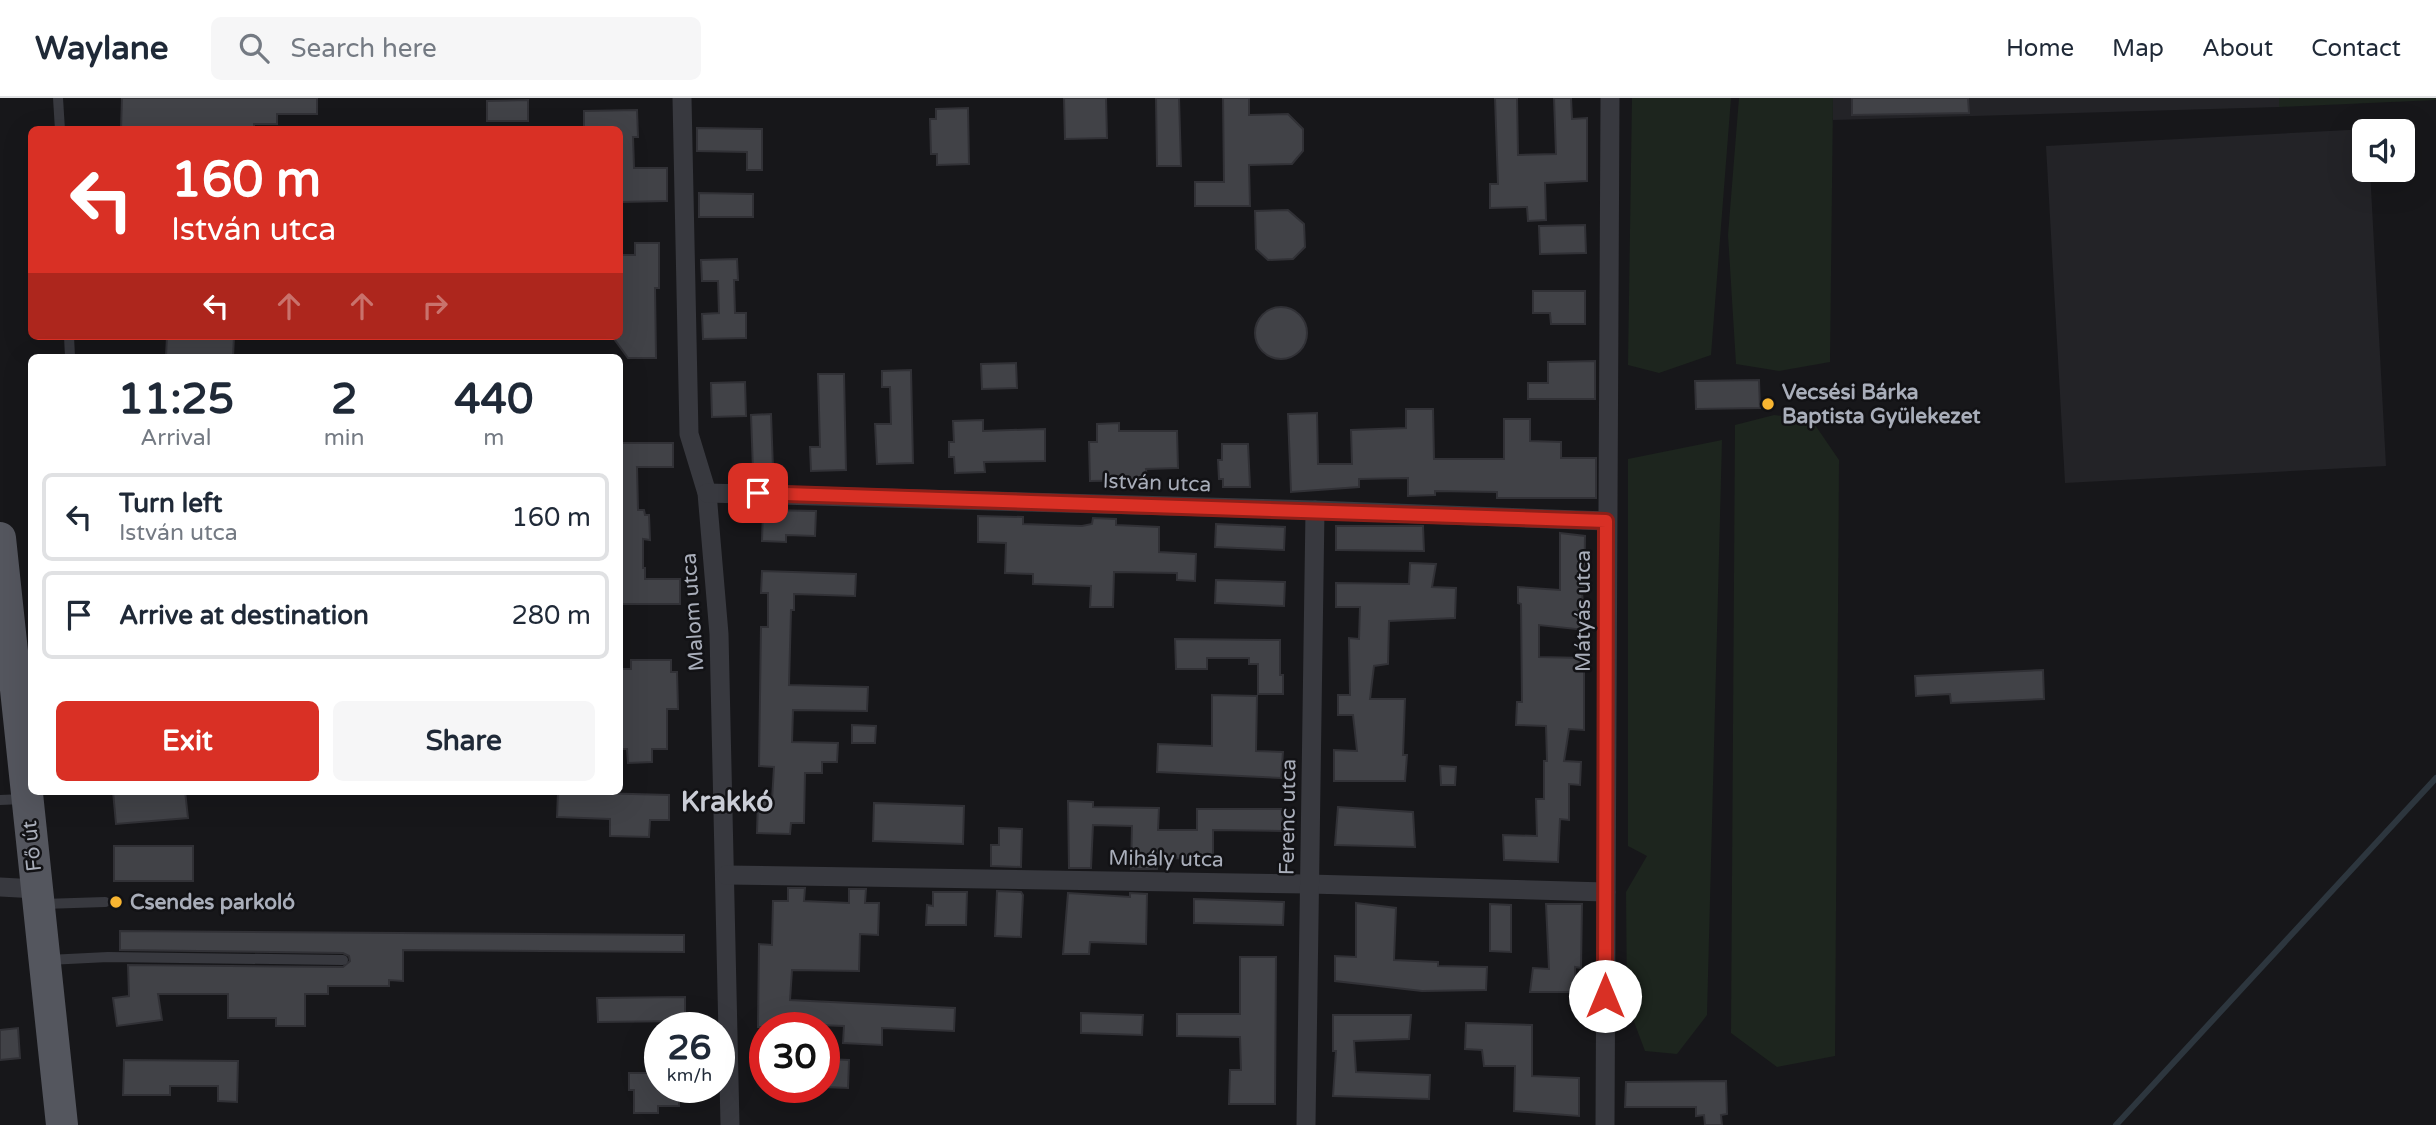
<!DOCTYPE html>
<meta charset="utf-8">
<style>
:root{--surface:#fff;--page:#f6f6f7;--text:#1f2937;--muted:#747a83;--line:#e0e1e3;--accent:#d93025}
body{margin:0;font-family:"Varela Round",sans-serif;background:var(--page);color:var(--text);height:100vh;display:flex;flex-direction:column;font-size:26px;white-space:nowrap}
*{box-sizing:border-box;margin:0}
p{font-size:23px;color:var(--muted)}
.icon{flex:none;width:38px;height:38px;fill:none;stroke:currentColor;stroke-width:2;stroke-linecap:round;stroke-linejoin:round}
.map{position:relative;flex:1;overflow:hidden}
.details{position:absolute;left:28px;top:256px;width:595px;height:441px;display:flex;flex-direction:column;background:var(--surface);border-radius:10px;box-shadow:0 7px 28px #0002}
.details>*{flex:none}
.guide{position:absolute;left:28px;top:28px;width:595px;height:214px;border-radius:10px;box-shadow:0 7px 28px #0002;background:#d93025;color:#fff;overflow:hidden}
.fabs{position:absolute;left:2352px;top:21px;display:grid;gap:14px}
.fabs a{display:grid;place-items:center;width:63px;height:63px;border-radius:10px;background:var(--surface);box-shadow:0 7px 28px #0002;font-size:35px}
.speed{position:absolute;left:644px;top:914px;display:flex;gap:14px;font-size:35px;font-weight:700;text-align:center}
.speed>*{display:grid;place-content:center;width:91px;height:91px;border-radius:50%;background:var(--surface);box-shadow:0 7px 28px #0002;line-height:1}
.speed small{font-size:18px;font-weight:400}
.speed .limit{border:10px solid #d22;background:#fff;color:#111}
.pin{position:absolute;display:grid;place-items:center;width:60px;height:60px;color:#fff;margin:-30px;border-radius:14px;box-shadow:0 4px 10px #0006}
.me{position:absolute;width:77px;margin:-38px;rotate:0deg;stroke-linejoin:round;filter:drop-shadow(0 0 5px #0008)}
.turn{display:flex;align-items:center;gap:24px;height:147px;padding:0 28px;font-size:32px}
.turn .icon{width:91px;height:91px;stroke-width:2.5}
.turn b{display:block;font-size:49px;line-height:60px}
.lanes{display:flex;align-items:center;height:66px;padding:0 28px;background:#0003;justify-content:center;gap:35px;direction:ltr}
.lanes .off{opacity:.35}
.eta{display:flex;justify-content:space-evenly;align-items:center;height:119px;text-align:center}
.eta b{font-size:42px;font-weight:700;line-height:49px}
.button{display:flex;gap:14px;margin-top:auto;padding:14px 28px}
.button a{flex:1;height:80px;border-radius:10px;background:var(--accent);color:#fff;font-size:28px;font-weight:700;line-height:80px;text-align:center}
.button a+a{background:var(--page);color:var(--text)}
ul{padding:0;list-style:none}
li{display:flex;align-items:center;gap:21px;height:88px;margin:0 14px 10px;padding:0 14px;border:4px solid var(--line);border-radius:10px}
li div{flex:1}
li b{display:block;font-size:26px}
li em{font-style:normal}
header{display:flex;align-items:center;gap:42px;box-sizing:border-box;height:98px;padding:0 35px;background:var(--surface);border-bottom:2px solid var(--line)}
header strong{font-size:33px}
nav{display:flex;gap:38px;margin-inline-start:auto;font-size:24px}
.search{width:490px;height:63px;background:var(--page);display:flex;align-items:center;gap:18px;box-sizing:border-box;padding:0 24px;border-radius:10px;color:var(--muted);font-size:26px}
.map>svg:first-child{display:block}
.built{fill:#232327}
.green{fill:#1d251e}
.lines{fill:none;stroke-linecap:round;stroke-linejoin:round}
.stream{stroke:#2d363e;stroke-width:6}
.building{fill:#414247;stroke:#313136;stroke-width:2}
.service{stroke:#38393f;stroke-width:10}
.minor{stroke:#38393f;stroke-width:19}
.primary{stroke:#54565e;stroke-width:32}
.route-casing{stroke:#8d1f18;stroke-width:18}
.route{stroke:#d93025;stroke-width:12}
.poi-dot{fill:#f8b531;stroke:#121215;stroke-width:2.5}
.labels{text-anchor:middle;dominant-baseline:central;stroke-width:5;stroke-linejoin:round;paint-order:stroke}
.poi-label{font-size:21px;font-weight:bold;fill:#a9aeba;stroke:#121215;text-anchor:start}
.street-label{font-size:21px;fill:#a9aeba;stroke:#121215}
.district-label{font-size:28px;font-weight:bold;fill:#cacdd6;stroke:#121215}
</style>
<header>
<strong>Waylane</strong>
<div class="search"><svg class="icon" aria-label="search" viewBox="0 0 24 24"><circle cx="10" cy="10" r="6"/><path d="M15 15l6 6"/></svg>Search here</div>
<nav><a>Home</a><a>Map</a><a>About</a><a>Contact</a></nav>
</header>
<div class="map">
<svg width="2436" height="1027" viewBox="0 0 2436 1027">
<rect width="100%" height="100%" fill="#17171a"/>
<!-- built -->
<g class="built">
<path d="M 1833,0 L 2279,0 L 2279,9 L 1833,22 Z"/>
<path d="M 2368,31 L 2364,33 L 2364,72 L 2370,72 L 2386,368 L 2065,385 L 2046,48 Z"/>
</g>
<!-- green -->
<g class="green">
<path d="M 1632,0 L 1731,0 L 1711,257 L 1659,275 L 1628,267 Z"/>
<path d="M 1739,0 L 1833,0 L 1830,264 L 1779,273 L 1736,266 L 1728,137 Z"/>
<path d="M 2279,0 L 2436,0 L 2436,2 L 2279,9 Z"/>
<path d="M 1774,317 L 1811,321 L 1839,362 L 1835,958 L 1777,969 L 1731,935 L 1735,327 Z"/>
<path d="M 1722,342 L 1707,917 L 1677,956 L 1645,953 L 1627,905 L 1626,794 L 1647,758 L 1628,748 L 1628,361 Z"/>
</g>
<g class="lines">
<!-- stream -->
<path class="stream" d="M 2116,1027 L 2436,680"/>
</g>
<!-- building -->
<g class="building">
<path d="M 122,0 L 317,0 L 317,16 L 277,16 L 277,26 L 254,26 L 254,32 L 121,32 Z"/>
<path d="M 1064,0 L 1106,0 L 1107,40 L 1065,41 Z"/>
<path d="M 1156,0 L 1179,0 L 1181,68 L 1157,68 Z"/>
<path d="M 1223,0 L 1249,0 L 1249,17 L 1288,16 L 1303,31 L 1303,53 L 1292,66 L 1249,67 L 1250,108 L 1195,108 L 1195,84 L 1224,84 Z"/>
<path d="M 1495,0 L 1517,0 L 1518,57 L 1556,56 L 1554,0 L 1571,0 L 1572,21 L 1587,20 L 1587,83 L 1545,85 L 1546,122 L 1528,123 L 1527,109 L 1490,110 L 1490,86 L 1498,86 Z"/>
<path d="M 1852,0 L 1968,0 L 1969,15 L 1852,17 Z"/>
<path d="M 528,2 L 528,23 L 487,23 L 487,3 Z"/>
<path d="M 968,10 L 969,66 L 937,67 L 937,56 L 931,56 L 930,21 L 936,21 L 936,11 Z"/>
<path d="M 637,12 L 638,39 L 633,39 L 634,70 L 667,70 L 667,103 L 621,104 L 620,32 L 584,32 L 584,13 Z"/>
<path d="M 697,30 L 762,31 L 762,72 L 747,72 L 747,54 L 697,53 Z"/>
<path d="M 699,95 L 753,96 L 753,119 L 699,119 Z"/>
<path d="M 1288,112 L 1304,126 L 1305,149 L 1293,161 L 1268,162 L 1256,151 L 1255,113 Z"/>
<path d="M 1585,127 L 1586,155 L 1540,156 L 1539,128 Z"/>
<path d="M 635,145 L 659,145 L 659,190 L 655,190 L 656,260 L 628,260 L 612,238 L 620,238 L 620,157 L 635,157 Z"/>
<path d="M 737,161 L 738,182 L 734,182 L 735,215 L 746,215 L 746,240 L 703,241 L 702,216 L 719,215 L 718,183 L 702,183 L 701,162 Z"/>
<path d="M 1533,193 L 1585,193 L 1585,226 L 1551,226 L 1550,215 L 1533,215 Z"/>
<circle cx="1281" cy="235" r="26"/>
<path d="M 167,238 L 234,238 L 233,259 L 166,259 Z"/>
<path d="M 1595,263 L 1595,301 L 1528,301 L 1528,285 L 1548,285 L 1548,264 Z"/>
<path d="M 1016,265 L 1017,290 L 982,291 L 981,266 Z"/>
<path d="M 911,272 L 913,365 L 877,366 L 875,326 L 891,326 L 890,289 L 882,289 L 882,273 Z"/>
<path d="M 818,276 L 844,276 L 846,372 L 811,373 L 810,349 L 820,349 Z"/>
<path d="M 1759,282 L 1760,310 L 1696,311 L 1695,283 Z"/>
<path d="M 745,284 L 746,318 L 712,319 L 711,285 Z"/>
<path d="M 1406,311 L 1433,311 L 1434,361 L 1504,361 L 1504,321 L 1530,321 L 1530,343 L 1561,344 L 1561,360 L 1596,360 L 1596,400 L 1497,400 L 1497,394 L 1435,393 L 1435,397 L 1408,398 L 1408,380 L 1359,381 L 1359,389 L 1291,394 L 1288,316 L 1317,315 L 1318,366 L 1352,366 L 1351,332 L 1406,330 Z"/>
<path d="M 771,316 L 773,371 L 753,372 L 751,317 Z"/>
<path d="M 983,322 L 983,333 L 1045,331 L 1045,363 L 984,364 L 985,374 L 955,375 L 954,359 L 949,359 L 949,344 L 954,344 L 953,323 Z"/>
<path d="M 1119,325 L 1119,333 L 1177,333 L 1178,370 L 1146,371 L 1147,382 L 1090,383 L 1089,344 L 1097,344 L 1097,326 Z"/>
<path d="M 620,345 L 673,345 L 673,369 L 637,369 L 638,412 L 644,412 L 645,417 L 649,417 L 650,442 L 643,441 L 643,470 L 645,470 L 645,481 L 680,481 L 680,506 L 622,506 L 622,503 L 620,503 Z"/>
<path d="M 1222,346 L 1248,346 L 1250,389 L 1223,389 L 1223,381 L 1219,381 L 1218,362 L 1222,362 Z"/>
<path d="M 763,412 L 816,413 L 815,438 L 786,437 L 786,444 L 762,443 Z"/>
<path d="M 978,418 L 1023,419 L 1023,426 L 1082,428 L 1092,426 L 1093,420 L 1116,421 L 1116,427 L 1159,429 L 1159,454 L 1196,456 L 1195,483 L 1177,482 L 1177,475 L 1114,474 L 1113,509 L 1090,509 L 1091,488 L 1033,486 L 1033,476 L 1005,475 L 1006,445 L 978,444 Z"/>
<path d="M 1216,426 L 1285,429 L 1284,452 L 1215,449 Z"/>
<path d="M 1336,428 L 1423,428 L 1424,453 L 1336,452 Z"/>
<path d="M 1560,435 L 1585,438 L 1584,494 L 1582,494 L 1585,532 L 1539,527 L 1539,559 L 1584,560 L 1584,632 L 1569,631 L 1564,663 L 1581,664 L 1580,687 L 1569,686 L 1569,722 L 1560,721 L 1558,764 L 1504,762 L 1503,737 L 1537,738 L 1536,701 L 1544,701 L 1544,663 L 1547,663 L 1546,628 L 1516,627 L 1517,604 L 1522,604 L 1521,506 L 1518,505 L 1518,489 L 1560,492 Z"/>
<path d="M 1410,465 L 1436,466 L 1432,489 L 1456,490 L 1455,520 L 1389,523 L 1388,566 L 1374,568 L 1370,601 L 1405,601 L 1403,657 L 1407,657 L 1405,683 L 1334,683 L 1334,652 L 1357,653 L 1353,617 L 1338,617 L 1338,597 L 1350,597 L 1349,540 L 1359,541 L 1360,509 L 1336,509 L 1336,485 L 1409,486 Z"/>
<path d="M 762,473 L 856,476 L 855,498 L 794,496 L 794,512 L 791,512 L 789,587 L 868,589 L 867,613 L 793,612 L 792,644 L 838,645 L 837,664 L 822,664 L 822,675 L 805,675 L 804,725 L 791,725 L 790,736 L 757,735 L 758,702 L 772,702 L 774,669 L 759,668 L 761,529 L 768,529 L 768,495 L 761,495 Z"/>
<path d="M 1216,482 L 1285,484 L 1284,508 L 1215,505 Z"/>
<path d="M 1175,541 L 1280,542 L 1280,577 L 1283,577 L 1283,596 L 1258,596 L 1258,566 L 1249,566 L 1249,560 L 1207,560 L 1207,571 L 1176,571 Z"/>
<path d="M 631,562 L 671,562 L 671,574 L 677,574 L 678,611 L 667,611 L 667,651 L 652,651 L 652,664 L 628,665 L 627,651 L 620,651 L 620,571 L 631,571 Z"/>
<path d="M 2043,572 L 2044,601 L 1951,605 L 1950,596 L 1916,598 L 1915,578 Z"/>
<path d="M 1212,597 L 1257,598 L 1256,653 L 1283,654 L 1281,680 L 1157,674 L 1158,646 L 1212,648 Z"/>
<path d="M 852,627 L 876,628 L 875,645 L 852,645 Z"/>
<path d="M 1440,668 L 1456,669 L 1455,687 L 1441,687 Z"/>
<path d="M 113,693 L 185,693 L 188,720 L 116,726 Z"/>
<path d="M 558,694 L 669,697 L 669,722 L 650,722 L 649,739 L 610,738 L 610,721 L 557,719 Z"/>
<path d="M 1068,703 L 1093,704 L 1093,709 L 1159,710 L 1158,732 L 1197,732 L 1197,711 L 1283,711 L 1282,733 L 1213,732 L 1213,761 L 1158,760 L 1157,771 L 1131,771 L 1132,728 L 1093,727 L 1091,770 L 1069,770 Z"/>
<path d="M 874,705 L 964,708 L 963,746 L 873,743 Z"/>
<path d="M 1338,709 L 1413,714 L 1415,749 L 1335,747 Z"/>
<path d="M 999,730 L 1022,731 L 1021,769 L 991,768 L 991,747 L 999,747 Z"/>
<rect x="114" y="748" width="79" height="35"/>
<path d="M 788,790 L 805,790 L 804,803 L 849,805 L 849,791 L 866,791 L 865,805 L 879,805 L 878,837 L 860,836 L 859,873 L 792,872 L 790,902 L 955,910 L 954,933 L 882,930 L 882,947 L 843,945 L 844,928 L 791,926 L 790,929 L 758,929 L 759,846 L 772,847 L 773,803 L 788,803 Z"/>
<path d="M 997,793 L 1021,794 L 1023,797 L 1021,839 L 995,838 Z"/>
<path d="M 933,794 L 967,794 L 966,827 L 926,827 L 927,807 L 933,808 Z"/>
<path d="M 1068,795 L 1130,799 L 1130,795 L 1147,796 L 1146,846 L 1090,844 L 1089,856 L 1063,856 Z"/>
<path d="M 1194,801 L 1284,804 L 1283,827 L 1194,825 Z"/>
<path d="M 1356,805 L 1396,810 L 1394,862 L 1438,864 L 1438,868 L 1487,869 L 1486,892 L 1422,893 L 1335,883 L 1335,858 L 1356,859 Z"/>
<path d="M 1490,806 L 1511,807 L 1511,854 L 1490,853 Z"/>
<path d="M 1546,806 L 1582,806 L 1581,870 L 1575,869 L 1576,894 L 1530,894 L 1533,870 L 1549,871 Z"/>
<path d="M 120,833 L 684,837 L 684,854 L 403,852 L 403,883 L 389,882 L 389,888 L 328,888 L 328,896 L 305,896 L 305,928 L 276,928 L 276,920 L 228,920 L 228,896 L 158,896 L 162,922 L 117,928 L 113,900 L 129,898 L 128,867 L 343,869 L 350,863 L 349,858 L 343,855 L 120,852 Z"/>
<path d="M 1240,859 L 1276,859 L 1275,1006 L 1229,1006 L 1230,972 L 1241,972 L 1240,939 L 1177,938 L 1177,916 L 1240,916 Z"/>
<path d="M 685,899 L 685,923 L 598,924 L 597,900 Z"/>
<path d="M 1081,915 L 1143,917 L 1142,937 L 1081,935 Z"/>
<path d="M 1333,917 L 1411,917 L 1409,941 L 1354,943 L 1356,974 L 1430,977 L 1429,1001 L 1333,998 L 1336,953 L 1333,953 Z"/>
<path d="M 1466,925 L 1532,927 L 1532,978 L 1579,980 L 1579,1018 L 1514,1013 L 1515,968 L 1484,968 L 1482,952 L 1465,951 Z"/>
<path d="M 18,930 L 20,960 L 0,962 L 0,932 Z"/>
<path d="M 824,961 L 849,962 L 848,990 L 824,989 Z"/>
<path d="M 124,962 L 238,963 L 237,1004 L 218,1003 L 218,988 L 170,988 L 170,997 L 123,997 Z"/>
<path d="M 629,975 L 660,975 L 660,989 L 679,989 L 679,1008 L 658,1008 L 658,1015 L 634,1015 L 634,992 L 629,992 Z"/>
<path d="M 1726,983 L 1727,1016 L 1721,1017 L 1722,1027 L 1705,1027 L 1704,1017 L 1696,1018 L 1696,1009 L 1625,1009 L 1626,984 Z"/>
</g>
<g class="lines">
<!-- service -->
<g class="service">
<path d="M 58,0 L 60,32"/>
<path d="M 69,238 L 70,259"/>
<path d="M 0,702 L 23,701"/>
<path d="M 43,806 L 105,804"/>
<path d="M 48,862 L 108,859 L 343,862"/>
</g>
<!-- minor -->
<g class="minor">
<path d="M 682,0 L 689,336 L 707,395 L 719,536 L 730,1027"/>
<path d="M 707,395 L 1315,412 L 1606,423"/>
<path d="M 726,777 L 1309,786 L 1606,794"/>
<path d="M 0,789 L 37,791"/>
<path d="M 1306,1027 L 1315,412"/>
<path d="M 1605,1027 L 1610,0"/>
</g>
<!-- primary -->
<path class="primary" d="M 0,440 L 62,1027"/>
</g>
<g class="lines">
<!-- route casing -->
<g class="route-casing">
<path id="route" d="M 758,395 L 1606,423 L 1605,898"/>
</g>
<!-- route -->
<use href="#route" class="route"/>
</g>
<!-- markers -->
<g class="poi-dot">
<circle cx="1768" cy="306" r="7"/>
<circle cx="116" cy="804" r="7"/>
</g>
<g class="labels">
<!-- poi labels -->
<g class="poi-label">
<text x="1782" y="294">Vecsési Bárka<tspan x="1782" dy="24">Baptista Gyülekezet</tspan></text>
<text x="130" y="804">Csendes parkoló</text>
</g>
<!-- street labels -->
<g class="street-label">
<text transform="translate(1157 385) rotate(2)">István utca</text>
<text transform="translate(1583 513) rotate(-90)">Mátyás utca</text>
<text transform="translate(693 514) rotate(-94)">Malom utca</text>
<text transform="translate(1288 719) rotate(-89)">Ferenc utca</text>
<text transform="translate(32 748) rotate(-96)">Fő út</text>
<text transform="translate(1166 761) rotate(1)">Mihály utca</text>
</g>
<!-- district labels -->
<g class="district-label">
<text x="727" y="704">Krakkó</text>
</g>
</g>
</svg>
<div class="fabs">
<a><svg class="icon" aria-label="sound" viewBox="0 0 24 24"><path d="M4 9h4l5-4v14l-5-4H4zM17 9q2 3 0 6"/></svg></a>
</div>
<div class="speed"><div>26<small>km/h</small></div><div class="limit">30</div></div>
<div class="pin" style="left:758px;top:395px;background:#d93025"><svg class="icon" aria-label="arrive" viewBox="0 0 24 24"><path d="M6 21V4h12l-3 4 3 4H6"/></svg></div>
<svg class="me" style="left:1605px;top:898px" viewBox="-20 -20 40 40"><circle r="19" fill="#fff"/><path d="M0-13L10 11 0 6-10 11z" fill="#d93025"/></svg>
<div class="guide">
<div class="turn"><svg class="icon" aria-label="left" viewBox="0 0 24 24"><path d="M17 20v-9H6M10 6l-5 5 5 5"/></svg><div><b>160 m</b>István utca</div></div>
<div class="lanes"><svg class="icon" aria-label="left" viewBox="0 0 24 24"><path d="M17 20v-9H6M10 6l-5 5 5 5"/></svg><svg class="icon off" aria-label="ahead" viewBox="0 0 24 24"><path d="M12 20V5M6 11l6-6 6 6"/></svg><svg class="icon off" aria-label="ahead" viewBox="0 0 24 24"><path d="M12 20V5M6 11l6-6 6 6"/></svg><svg class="icon off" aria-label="right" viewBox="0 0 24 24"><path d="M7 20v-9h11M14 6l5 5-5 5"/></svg></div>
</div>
<section class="details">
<div class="eta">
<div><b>11:25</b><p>Arrival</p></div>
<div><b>2</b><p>min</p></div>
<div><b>440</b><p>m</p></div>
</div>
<ul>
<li><svg class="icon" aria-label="left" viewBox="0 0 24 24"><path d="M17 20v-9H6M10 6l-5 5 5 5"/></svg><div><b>Turn left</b><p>István utca</p></div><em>160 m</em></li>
<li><svg class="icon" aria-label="arrive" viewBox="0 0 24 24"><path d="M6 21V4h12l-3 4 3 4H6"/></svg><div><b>Arrive at destination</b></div><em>280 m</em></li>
</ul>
<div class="button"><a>Exit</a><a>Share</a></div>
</section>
</div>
